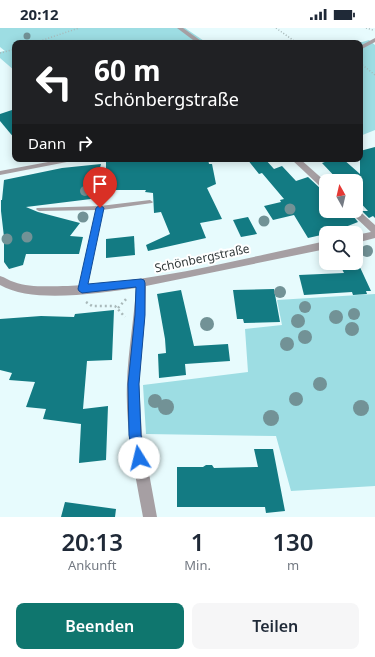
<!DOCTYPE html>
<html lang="de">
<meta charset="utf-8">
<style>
:root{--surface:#fff;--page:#f6f6f7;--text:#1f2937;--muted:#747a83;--accent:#0f766e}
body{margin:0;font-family:"Noto Sans",sans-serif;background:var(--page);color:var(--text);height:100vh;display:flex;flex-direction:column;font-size:15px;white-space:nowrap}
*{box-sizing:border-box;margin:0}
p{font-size:13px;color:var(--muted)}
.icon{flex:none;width:22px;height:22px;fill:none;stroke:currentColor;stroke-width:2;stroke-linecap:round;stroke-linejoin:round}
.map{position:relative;height:489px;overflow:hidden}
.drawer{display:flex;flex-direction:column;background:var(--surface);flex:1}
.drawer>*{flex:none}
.guide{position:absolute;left:12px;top:12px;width:351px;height:122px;border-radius:8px;box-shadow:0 2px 10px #0003;background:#202124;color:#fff;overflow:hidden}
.needle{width:26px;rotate:352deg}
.fabs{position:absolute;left:319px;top:146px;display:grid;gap:8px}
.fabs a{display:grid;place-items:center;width:44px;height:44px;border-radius:8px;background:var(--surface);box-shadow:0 2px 10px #0003;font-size:20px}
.pin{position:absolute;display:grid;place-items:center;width:34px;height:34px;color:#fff;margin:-41px -17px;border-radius:50% 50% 50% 0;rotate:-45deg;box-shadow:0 0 4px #0007}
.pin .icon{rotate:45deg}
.me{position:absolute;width:44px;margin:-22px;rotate:351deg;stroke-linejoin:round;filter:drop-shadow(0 0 3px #0008)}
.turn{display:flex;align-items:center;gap:14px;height:84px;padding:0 16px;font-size:18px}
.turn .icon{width:52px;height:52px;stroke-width:2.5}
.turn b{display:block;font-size:28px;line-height:34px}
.then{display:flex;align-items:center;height:38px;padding:0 16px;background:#0003;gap:8px;font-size:15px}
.eta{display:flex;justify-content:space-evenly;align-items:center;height:68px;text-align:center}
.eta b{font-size:24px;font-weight:600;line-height:28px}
.button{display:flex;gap:8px;margin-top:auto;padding:8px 16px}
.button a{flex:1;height:46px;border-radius:8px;background:var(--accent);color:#fff;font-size:16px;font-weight:600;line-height:46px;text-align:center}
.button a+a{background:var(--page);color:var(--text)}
.status{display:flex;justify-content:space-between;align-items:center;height:28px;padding:0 20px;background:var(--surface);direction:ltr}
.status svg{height:11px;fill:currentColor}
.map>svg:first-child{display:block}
.green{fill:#9ddde3}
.building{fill:#137b83}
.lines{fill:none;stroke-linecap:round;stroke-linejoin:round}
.path-far1{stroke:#a9b9ba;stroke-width:1.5;stroke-dasharray:1 2;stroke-linecap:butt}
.path{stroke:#a9b9ba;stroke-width:2.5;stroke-dasharray:2 3;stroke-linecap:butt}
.service{fill:#a69fa3;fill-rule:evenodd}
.minor{fill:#a69fa3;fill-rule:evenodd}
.tree{fill:#729296}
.route{fill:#1a73e8;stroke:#114b97}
.labels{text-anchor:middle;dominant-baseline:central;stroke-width:4;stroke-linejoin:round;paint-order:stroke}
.street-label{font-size:12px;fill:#333b3c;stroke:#fff}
</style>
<div class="status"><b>20:12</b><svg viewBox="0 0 49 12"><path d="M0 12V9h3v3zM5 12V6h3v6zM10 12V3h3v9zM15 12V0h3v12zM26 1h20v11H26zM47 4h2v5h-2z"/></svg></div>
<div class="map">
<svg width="375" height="489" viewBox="0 0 375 489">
<rect width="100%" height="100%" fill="#e7fbfd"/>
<!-- green -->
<g class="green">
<path d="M 0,0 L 185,0 L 207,15 L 15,15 L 15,43 L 0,30 L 0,24 L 5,23 L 0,19 Z"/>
<path d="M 369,12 L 375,17 L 375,102 L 360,108 L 359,15 Z"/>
<path d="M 375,266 L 375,458 L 291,463 L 276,408 L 146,406 L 143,357 L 248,344 L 245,301 L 282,297 L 277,272 Z"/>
</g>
<!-- building -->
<g class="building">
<path d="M 15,81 L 15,111 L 0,93 L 0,86 Z"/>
<path d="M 375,119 L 375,190 L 373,188 L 369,190 L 362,183 L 368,183 L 356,170 L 356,153 L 339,153 L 322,135 L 333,131 L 343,131 L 360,146 L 360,123 Z"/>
<path d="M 208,131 L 209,136 L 212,136 L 216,156 L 207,160 L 222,191 L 200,195 L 206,210 L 148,223 L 146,217 L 170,206 L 161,184 L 154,185 L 153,165 L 145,164 L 146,162 L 106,162 L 106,133 L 124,132 Z"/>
<path d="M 247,131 L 265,131 L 274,141 L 282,138 L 296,153 L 308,149 L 322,162 L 326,163 L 326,184 L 349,183 L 358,194 L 330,205 L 308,210 L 294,187 L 273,192 L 264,178 L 281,174 L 280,172 L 284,171 L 262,145 L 259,146 Z"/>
<path d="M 101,136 L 94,164 L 90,164 L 91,171 L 26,179 L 38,184 L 80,195 L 70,208 L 83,209 L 79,226 L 26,226 L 23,237 L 9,241 L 4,234 L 4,209 L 1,183 L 1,172 L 2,172 L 4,152 L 62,140 Z"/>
<path d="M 248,189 L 257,206 L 241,209 L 233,192 Z"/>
<path d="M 134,208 L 135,227 L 106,230 L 106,211 Z"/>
<path d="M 339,235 L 358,235 L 371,263 L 366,263 L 367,266 L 353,267 L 352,264 L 304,267 L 299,247 L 344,245 Z"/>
<path d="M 274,261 L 280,294 L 244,295 L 243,291 L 237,291 L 233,262 Z"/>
<path d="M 181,262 L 194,318 L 228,316 L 230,333 L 185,336 L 186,347 L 159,350 L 158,326 L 166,325 L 165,311 L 157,266 Z"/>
<path d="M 114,282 L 112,332 L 87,333 L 83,381 L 108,378 L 106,432 L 79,435 L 81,396 L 43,391 L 46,381 L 26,379 L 35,354 L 9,352 L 12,345 L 0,342 L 0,291 L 41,288 L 74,289 L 75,286 Z"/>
<path d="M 254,421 L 273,421 L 285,483 L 266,485 L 265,479 L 177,479 L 177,439 L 203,439 L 206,437 L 212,437 L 214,440 L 258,439 Z"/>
<path d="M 65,474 L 116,481 L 115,489 L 61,489 Z"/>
</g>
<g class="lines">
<!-- path-far1 -->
<g class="path-far1">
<path d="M 276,0 L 297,15"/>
<path d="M 366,0 L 373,2"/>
<path d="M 34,15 L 79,0"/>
<path d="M 0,25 L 15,21"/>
<path d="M 360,35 L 375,47"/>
</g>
<!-- path -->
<g class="path">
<path d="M 86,274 L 92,278 L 115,278 L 125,289"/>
<path d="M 118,280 L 127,270"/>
</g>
<!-- service -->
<g class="service">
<path d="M 64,131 L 74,131 L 72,133 L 0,147 L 0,143 Z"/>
<path d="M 150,172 L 153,174 L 152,175 L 102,182 L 86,261 L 85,263 L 83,264 L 81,263 L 80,261 L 97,182 L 39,183 L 37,182 L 36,181 L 37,180 L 100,178 Z"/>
</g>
<!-- minor -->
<g class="minor">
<path d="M 177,0 L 183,0 L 204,15 L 197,15 Z"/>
<path d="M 375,10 L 375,14 L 360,22 L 360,18 Z"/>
<path d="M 291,131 L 300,131 L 326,154 L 326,162 L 323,161 Z"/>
<path d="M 356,180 L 375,197 L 375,210 L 356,215 L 356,207 L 371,204 L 351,185 L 350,183 L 356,183 Z"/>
<path d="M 326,213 L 326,221 L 146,258 L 145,287 L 139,355 L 142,407 L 157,489 L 143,489 C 135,445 125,400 127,355 C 128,323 134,292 136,260 C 98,265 33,276 0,257 L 0,248 C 5,249 9,253 14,254 C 30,260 51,258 68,258 C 155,254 241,231 326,213 Z"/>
</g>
</g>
<!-- trees -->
<g class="tree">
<circle cx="27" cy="8" r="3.5"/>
<circle cx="85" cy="163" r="5"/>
<circle cx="290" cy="181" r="5.5"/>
<circle cx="83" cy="189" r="5.5"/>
<circle cx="264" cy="193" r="5.5"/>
<circle cx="27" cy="209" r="5.5"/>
<circle cx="7" cy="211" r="5.5"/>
<circle cx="367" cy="223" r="6"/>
<circle cx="280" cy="264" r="6"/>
<circle cx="305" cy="279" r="6"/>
<circle cx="354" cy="286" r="6"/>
<circle cx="336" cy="289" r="7"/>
<circle cx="298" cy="293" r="7"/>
<circle cx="207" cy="296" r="7"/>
<circle cx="352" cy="301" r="7"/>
<circle cx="305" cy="309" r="7"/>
<circle cx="287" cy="316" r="7"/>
<circle cx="320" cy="356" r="7"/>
<circle cx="296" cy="371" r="7"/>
<circle cx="155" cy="373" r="7"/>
<circle cx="166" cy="379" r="8"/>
<circle cx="361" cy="380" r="8"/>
<circle cx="271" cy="390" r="8"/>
</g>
<!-- route -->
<path class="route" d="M 100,177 L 104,180 L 88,256 L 141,251 L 144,252 L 145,255 L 145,287 L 139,356 L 141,407 L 145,430 L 143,435 L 139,436 L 134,435 L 129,407 L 128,356 L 135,287 L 136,259 L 82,265 L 79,263 L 78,261 L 96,180 Z"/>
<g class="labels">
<!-- street labels -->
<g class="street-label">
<text transform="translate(202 230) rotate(-12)">Schönbergstraße</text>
</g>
</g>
</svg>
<div class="fabs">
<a><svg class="needle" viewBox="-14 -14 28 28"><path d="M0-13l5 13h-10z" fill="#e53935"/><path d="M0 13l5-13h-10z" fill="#747a83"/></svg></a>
<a><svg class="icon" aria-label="search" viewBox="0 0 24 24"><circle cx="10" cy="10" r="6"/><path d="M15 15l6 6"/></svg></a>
</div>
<div class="pin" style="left:100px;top:180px;background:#d93025"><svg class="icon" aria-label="arrive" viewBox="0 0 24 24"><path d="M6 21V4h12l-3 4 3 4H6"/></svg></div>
<svg class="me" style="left:139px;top:430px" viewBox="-20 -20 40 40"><circle r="19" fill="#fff"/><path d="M0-13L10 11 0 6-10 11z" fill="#1a73e8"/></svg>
<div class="guide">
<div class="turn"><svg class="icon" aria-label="left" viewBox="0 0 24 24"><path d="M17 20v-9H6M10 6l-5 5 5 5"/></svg><div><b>60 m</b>Schönbergstraße</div></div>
<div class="then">Dann<svg class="icon" aria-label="right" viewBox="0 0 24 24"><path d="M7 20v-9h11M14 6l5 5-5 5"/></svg></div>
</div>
</div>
<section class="drawer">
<div class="eta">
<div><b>20:13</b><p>Ankunft</p></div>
<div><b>1</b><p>Min.</p></div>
<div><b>130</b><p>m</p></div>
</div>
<div class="button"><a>Beenden</a><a>Teilen</a></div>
</section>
